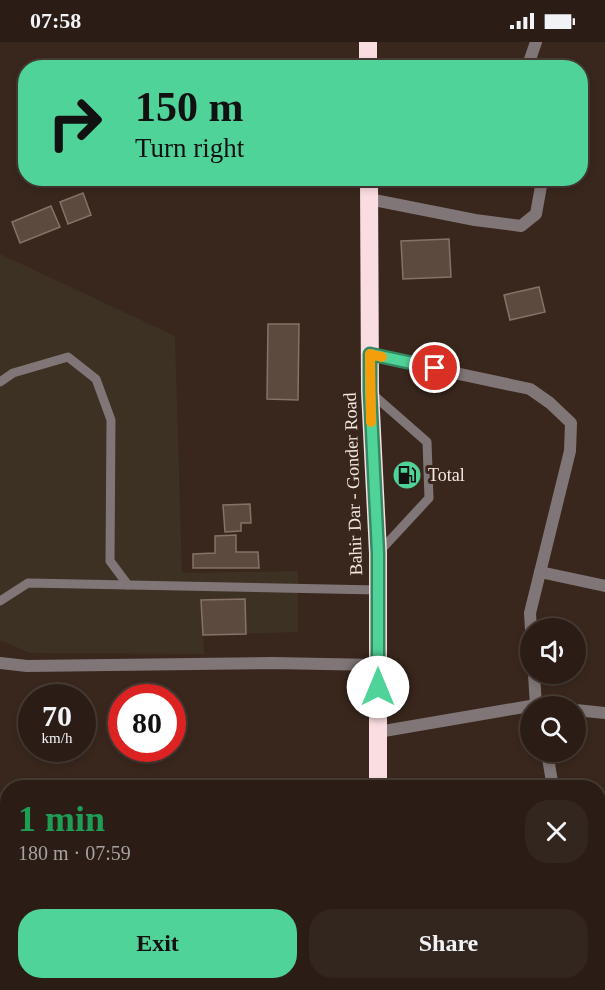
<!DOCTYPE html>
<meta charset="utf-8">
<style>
:root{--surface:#2b1d16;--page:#33261f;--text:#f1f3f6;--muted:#a6a2a1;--line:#473b35;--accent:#50d398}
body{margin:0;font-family:Georgia,serif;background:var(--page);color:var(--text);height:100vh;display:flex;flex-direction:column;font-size:22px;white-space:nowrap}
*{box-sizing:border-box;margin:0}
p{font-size:20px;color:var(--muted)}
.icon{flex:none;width:33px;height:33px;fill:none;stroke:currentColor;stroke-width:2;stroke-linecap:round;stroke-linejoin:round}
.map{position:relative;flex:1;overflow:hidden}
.drawer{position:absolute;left:0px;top:738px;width:606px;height:210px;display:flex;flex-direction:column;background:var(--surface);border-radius:24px 24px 0 0;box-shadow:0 3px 9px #0003,0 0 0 2px var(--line)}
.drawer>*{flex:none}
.top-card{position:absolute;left:18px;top:18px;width:570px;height:126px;border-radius:24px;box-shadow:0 3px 9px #0003,0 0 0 2px var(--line);background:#50d398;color:#111;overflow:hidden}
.tools{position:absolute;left:520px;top:576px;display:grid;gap:12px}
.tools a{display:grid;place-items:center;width:66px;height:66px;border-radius:50%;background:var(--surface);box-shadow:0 3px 9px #0003,0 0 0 2px var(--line);font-size:30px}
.speed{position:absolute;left:18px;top:642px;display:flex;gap:12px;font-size:30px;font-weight:700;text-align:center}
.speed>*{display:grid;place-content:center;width:78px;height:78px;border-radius:50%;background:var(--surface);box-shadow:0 3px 9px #0003,0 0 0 2px var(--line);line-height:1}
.speed small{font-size:15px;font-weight:400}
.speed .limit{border:9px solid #d22;background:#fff;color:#111}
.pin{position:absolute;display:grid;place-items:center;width:51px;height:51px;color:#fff;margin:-26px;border:3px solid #fff;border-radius:50%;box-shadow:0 2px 6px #0007}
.me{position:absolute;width:66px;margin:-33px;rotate:0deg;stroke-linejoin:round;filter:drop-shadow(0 0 4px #0008)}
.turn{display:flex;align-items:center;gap:21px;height:126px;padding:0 18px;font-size:27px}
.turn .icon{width:78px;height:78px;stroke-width:2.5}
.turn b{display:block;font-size:42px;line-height:51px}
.round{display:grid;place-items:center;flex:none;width:63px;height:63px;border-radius:24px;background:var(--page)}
.head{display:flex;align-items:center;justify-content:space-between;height:102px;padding:0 18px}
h1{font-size:36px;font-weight:800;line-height:45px;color:#1e9e55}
.button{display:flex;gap:12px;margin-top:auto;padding:12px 18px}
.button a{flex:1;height:69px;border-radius:24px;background:var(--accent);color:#111;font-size:24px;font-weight:800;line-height:69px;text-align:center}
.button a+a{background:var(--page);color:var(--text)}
.status{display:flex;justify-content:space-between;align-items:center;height:42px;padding:0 30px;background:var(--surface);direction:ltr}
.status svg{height:16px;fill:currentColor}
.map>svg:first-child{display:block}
.industrial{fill:#3c3122}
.building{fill:#5d4a3f;stroke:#867266;stroke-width:1.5}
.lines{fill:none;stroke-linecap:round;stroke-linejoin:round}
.lane{stroke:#817677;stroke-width:9}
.street{stroke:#817677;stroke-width:12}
.highway{stroke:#f9dde1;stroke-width:18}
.route-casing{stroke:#348963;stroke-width:15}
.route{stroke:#50d398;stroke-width:10}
.slow{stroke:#f59e0b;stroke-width:10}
.labels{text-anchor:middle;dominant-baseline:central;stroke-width:6;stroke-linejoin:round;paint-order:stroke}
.poi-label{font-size:18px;fill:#f4e8e1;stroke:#39271d;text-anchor:start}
.street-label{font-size:18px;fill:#f4e8e1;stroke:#39271d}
</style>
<div class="status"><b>07:58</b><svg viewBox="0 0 49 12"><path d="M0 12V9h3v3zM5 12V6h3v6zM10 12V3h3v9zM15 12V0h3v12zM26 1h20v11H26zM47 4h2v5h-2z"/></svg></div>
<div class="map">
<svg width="605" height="948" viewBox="0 0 605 948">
<rect width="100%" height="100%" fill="#39271d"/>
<!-- industrial -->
<path class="industrial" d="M 0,212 L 175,294 L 182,531 L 298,529 L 298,590 L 203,593 L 204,612 L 30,611 L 0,598 Z"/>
<!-- building -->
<g class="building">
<path d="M 83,151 L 91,173 L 68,182 L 60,160 Z"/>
<path d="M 51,164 L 60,185 L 20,201 L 12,180 Z"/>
<path d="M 449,197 L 451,235 L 403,237 L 401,199 Z"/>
<path d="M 539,245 L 545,270 L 510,278 L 504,253 Z"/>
<path d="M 268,282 L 299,282 L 298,358 L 267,357 Z"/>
<path d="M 250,462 L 251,481 L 241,481 L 241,489 L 225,490 L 223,463 Z"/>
<path d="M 236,493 L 236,510 L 258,510 L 259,526 L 193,526 L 193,512 L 215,511 L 215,494 Z"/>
<path d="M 245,557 L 246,592 L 203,593 L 201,558 Z"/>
<path d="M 8,891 L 8,940 L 52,940 L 54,948 L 8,948 L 0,911 L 0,893 Z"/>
</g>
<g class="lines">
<!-- lane -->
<g class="lane">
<path d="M 0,340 L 13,331 L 68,315 L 96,337 L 111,378 L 110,519 L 128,543"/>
<path d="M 370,350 L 427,400 L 429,456 L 380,509"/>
<path d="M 0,559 L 28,541 L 378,548"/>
</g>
<!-- street -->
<g class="street">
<path d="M 527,26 L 536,0"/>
<path d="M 369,157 L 475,178 L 521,184 L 536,172 L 541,144 L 539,136"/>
<path d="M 370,313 L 530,347 L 550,361 L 571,381 L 570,409 L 530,571 L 531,588"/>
<path d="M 540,530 L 605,544"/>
<path d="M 0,621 L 27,624 L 272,621 L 378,623"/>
<path d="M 534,632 L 536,664"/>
<path d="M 576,668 L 605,671"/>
<path d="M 378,690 L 536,663 L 546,664"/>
<path d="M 547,710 L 553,746"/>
<path d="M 598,839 L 605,838"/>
</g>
<!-- highway -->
<g class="highway">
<path d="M 368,0 L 368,26"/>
<path d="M 369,136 L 370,349 L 378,511 L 378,746"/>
<path d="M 349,948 L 352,940"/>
</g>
</g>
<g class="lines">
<!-- route casing -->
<g class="route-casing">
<path id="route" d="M 378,645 L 378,511 L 370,349 L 370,312 L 435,326"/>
</g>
<!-- route -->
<use href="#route" class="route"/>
<!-- slow -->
<path class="slow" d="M 371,380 L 370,312 L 382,315"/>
</g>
<!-- icons -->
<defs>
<g id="fuel-disc" transform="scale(1.5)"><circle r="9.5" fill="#50d398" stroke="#39271d"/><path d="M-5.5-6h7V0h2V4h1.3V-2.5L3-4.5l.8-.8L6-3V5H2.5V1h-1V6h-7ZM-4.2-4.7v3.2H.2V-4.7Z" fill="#111"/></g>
</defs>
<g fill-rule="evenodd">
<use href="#fuel-disc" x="407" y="433"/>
</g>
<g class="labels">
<!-- poi labels -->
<g class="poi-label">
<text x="428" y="433">Total</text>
</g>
<!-- street labels -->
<g class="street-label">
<text transform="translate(353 442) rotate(-92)">Bahir Dar - Gonder Road</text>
</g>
</g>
</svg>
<div class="tools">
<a><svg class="icon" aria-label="sound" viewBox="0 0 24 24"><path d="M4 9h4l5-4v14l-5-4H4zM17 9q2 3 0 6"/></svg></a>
<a><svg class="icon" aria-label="search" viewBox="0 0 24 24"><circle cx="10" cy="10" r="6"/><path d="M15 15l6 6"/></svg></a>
</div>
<div class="speed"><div>70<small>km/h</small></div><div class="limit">80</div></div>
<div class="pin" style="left:435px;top:326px;background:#d93025"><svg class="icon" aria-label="arrive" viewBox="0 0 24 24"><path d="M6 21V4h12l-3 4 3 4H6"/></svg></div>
<svg class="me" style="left:378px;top:645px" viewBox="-20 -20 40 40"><circle r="19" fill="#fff"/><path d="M0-13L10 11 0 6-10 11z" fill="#50d398"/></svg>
<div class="top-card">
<div class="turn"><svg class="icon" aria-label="right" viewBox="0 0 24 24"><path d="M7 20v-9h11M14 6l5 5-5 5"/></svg><div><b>150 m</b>Turn right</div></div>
</div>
<section class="drawer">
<div class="head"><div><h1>1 min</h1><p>180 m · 07:59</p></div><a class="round"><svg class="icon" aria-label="close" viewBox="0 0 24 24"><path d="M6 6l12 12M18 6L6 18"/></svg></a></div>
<div class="button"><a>Exit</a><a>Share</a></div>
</section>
</div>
